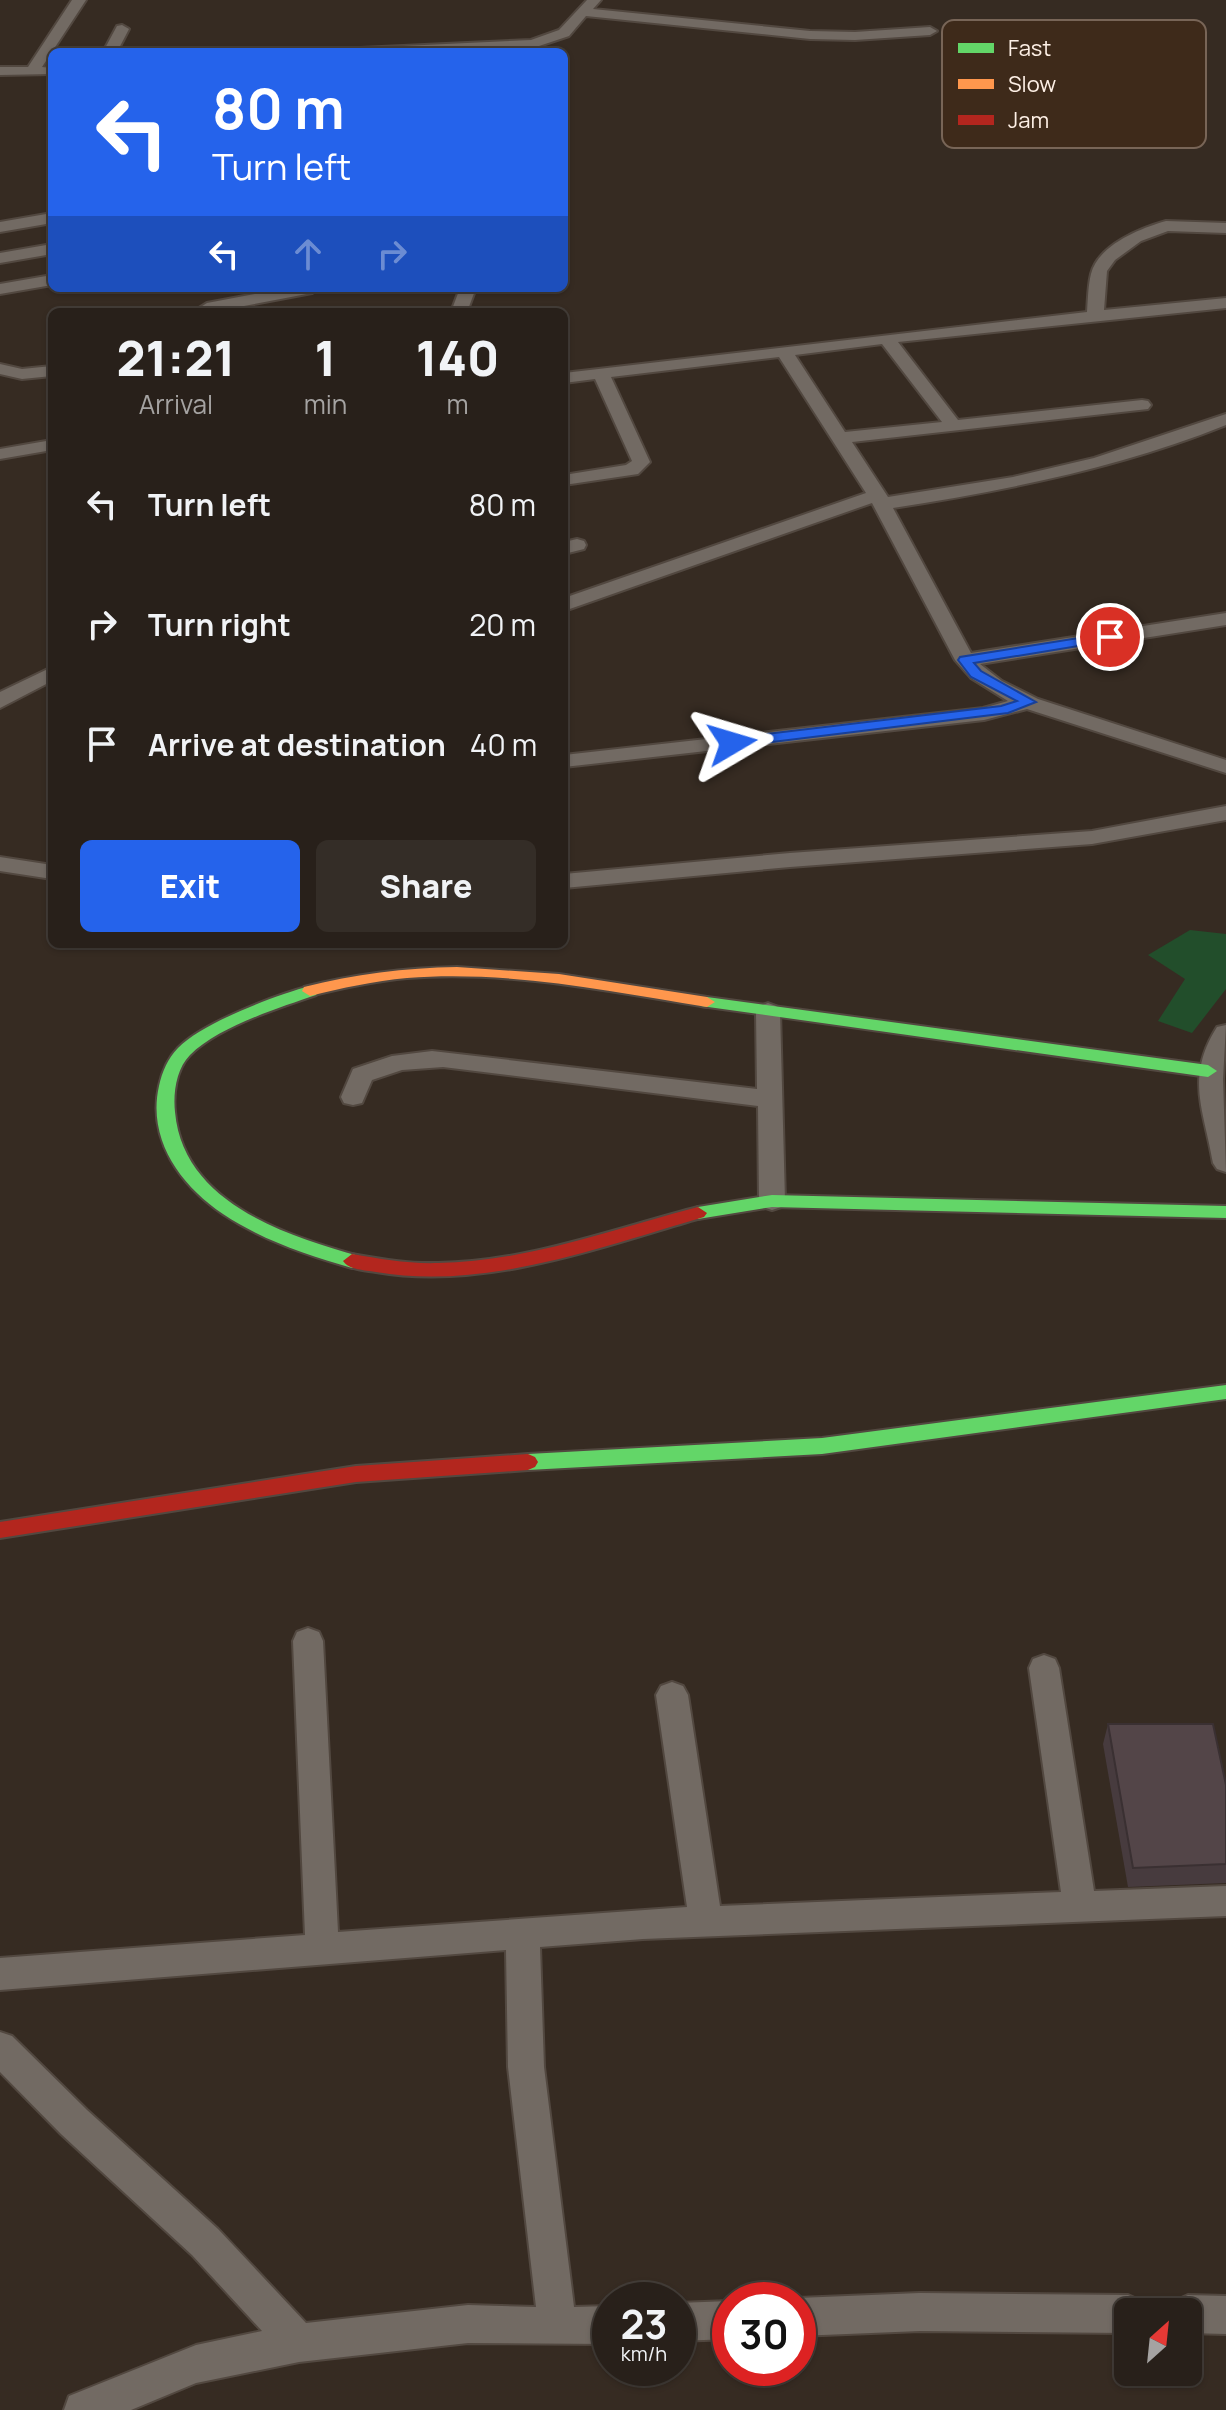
<!DOCTYPE html>
<style>
:root{--surface:#28201a;--page:#342d27;--text:#f1f3f6;--muted:#a5a3a2;--line:#443e39;--accent:#2563eb}
body{margin:0;font-family:Manrope,sans-serif;background:var(--page);color:var(--text);height:100vh;display:flex;flex-direction:column;font-size:30px;white-space:nowrap}
*{box-sizing:border-box;margin:0}
p{font-size:26px;color:var(--muted)}
.icon{flex:none;width:44px;height:44px;fill:none;stroke:currentColor;stroke-width:2;stroke-linecap:round;stroke-linejoin:round}
.map{position:relative;flex:1;overflow:hidden}
.details{position:absolute;left:48px;top:308px;width:520px;height:640px;display:flex;flex-direction:column;background:var(--surface);border-radius:12px;box-shadow:0 2px 6px #0004,0 0 0 2px var(--line)}
.details>*{flex:none}
.guide{position:absolute;left:48px;top:48px;width:520px;height:244px;border-radius:12px;box-shadow:0 2px 6px #0004,0 0 0 2px var(--line);background:#2563eb;color:#fff;overflow:hidden}
.needle{width:52px;rotate:27deg}
.controls{position:absolute;left:1114px;top:2298px;display:grid;gap:16px}
.controls a{display:grid;place-items:center;width:88px;height:88px;border-radius:12px;background:var(--surface);box-shadow:0 2px 6px #0004,0 0 0 2px var(--line);font-size:40px}
.speed{position:absolute;left:592px;top:2282px;display:flex;gap:16px;font-size:40px;font-weight:700;text-align:center}
.speed>*{display:grid;place-content:center;width:104px;height:104px;border-radius:50%;background:var(--surface);box-shadow:0 2px 6px #0004,0 0 0 2px var(--line);line-height:1}
.speed small{font-size:20px;font-weight:400}
.speed .limit{border:12px solid #d22;background:#fff;color:#111}
.pin{position:absolute;display:grid;place-items:center;width:68px;height:68px;color:#fff;margin:-34px;border:4px solid #fff;border-radius:50%;box-shadow:0 2px 8px #0007}
.me{position:absolute;width:88px;margin:-44px;rotate:83deg;stroke-linejoin:round;filter:drop-shadow(0 0 6px #0008)}
.turn{display:flex;align-items:center;gap:28px;height:168px;padding:0 32px;font-size:36px}
.turn .icon{width:104px;height:104px;stroke-width:2.5}
.turn b{display:block;font-size:56px;line-height:68px}
.lanes{display:flex;align-items:center;height:76px;padding:0 32px;background:#0003;justify-content:center;gap:40px;direction:ltr}
.lanes .off{opacity:.35}
.eta{display:flex;justify-content:space-evenly;align-items:center;height:136px;text-align:center}
.eta b{font-size:48px;font-weight:800;line-height:56px}
.cta{display:flex;gap:16px;margin-top:auto;padding:16px 32px}
.cta a{flex:1;height:92px;border-radius:12px;background:var(--accent);color:#fff;font-size:32px;font-weight:800;line-height:92px;text-align:center}
.cta a+a{background:var(--page);color:var(--text)}
ul{padding:0;list-style:none}
li{display:flex;align-items:center;gap:24px;height:120px;padding:0 32px}
li div{flex:1}
li b{display:block;font-size:30px}
li em{font-style:normal}
.map>svg:first-child{display:block}
.green{fill:#224e2b}
.lines{fill:none;stroke-linecap:round;stroke-linejoin:round}
.street-casing{stroke:#524840;stroke-width:4}
.fast-casing{stroke:#524840;stroke-width:4}
.slow-casing{stroke:#524840;stroke-width:4}
.jam-casing{stroke:#524840;stroke-width:4}
.street{fill:#726a63;fill-rule:evenodd}
.fast{fill:#63d668;fill-rule:evenodd}
.slow{fill:#ff974d;fill-rule:evenodd}
.jam{fill:#b3261e;fill-rule:evenodd}
.wall{fill:#473b3e}
.building{fill:#534548;stroke:#3a3032;stroke-width:2}
.route{fill:#2563eb;stroke:#184099;stroke-width:2}
.key{fill:#3e2a1a;stroke:#786557;stroke-width:2}
.key-label{font-size:22px;fill:#fef0e6}
</style>
<div class="map">
<svg width="1226" height="2410" viewBox="0 0 1226 2410">
<rect width="100%" height="100%" fill="#362b22"/>
<!-- green -->
<path class="green" d="M 1190,930 L 1226,934 L 1226,989 L 1192,1033 L 1158,1021 L 1185,979 L 1148,955 Z"/>
<g class="lines">
<!-- street casing -->
<g class="street-casing">
<g id="street">
<path d="M 72,0 L 86,0 L 42,67 L 52,68 L 52,74 L 0,75 L 0,67 L 28,67 Z"/>
<path d="M 587,0 L 601,0 L 593,9 L 810,31 L 855,32 L 930,27 L 937,31 L 930,35 L 855,40 L 810,39 L 586,16 L 569,36 L 533,48 L 353,52 L 360,48 L 531,40 L 559,30 Z"/>
<path d="M 122,25 L 129,29 L 117,52 L 103,52 L 117,26 Z"/>
<path d="M 52,213 L 52,223 L 0,232 L 0,222 Z"/>
<path d="M 1166,221 L 1226,223 L 1226,233 L 1168,231 L 1141,241 L 1115,260 L 1107,271 L 1104,310 L 1226,298 L 1226,308 L 898,342 L 958,420 L 1142,400 L 1148,401 L 1151,405 L 1148,409 L 852,442 L 888,497 L 1013,477 L 1094,458 L 1226,414 L 1226,425 C 1119,468 1007,490 893,508 L 971,653 L 1226,613 L 1226,625 L 980,664 L 1002,681 L 1038,699 L 1226,760 L 1226,773 L 1027,709 L 984,720 L 564,767 L 564,755 L 983,708 L 1008,701 L 971,678 L 955,660 L 872,503 L 564,611 L 564,598 L 866,493 L 779,357 L 611,377 L 650,462 L 638,474 L 564,485 L 564,475 L 626,465 L 632,461 L 595,379 L 564,383 L 564,373 L 1087,312 C 1088,299 1088,286 1091,274 C 1098,245 1141,228 1166,221 ZM 882,344 L 942,422 L 845,432 L 795,355 Z"/>
<path d="M 52,244 L 52,254 L 0,263 L 0,253 Z"/>
<path d="M 52,275 L 52,285 L 0,294 L 0,284 Z"/>
<path d="M 286,288 L 320,288 L 312,293 L 212,312 L 201,311 L 199,308 L 207,303 Z"/>
<path d="M 460,288 L 476,288 L 467,312 L 451,312 Z"/>
<path d="M 0,364 L 22,369 L 52,366 L 52,376 L 22,379 L 0,374 Z"/>
<path d="M 52,440 L 52,450 L 0,459 L 0,449 Z"/>
<path d="M 577,539 L 584,541 L 586,545 L 584,549 L 564,554 L 564,542 Z"/>
<path d="M 52,667 L 52,681 L 0,708 L 0,692 Z"/>
<path d="M 1226,806 L 1226,820 L 1092,844 L 790,867 L 564,888 L 564,874 L 790,853 L 1092,831 Z"/>
<path d="M 0,857 L 52,865 L 52,879 L 0,871 Z"/>
<path d="M 768,1003 L 776,1006 L 780,1011 L 785,1201 L 781,1207 L 772,1210 L 763,1207 L 759,1201 L 758,1106 L 443,1067 L 402,1070 L 372,1080 L 362,1103 L 353,1105 L 344,1103 L 341,1097 L 353,1069 L 392,1056 L 432,1051 L 757,1089 L 756,1011 L 760,1006 Z"/>
<path d="M 1226,1025 L 1223,1079 L 1226,1172 L 1217,1169 L 1213,1163 C 1204,1109 1185,1078 1217,1027 Z"/>
<path d="M 308,1628 L 319,1632 L 323,1641 L 338,1932 L 687,1907 L 656,1695 L 661,1686 L 672,1682 L 683,1686 L 688,1695 L 720,1906 L 1061,1892 L 1029,1668 L 1033,1659 L 1044,1655 L 1055,1659 L 1059,1668 L 1094,1891 L 1226,1886 L 1226,1916 L 643,1939 L 540,1947 L 544,2067 L 574,2307 L 610,2306 L 610,2344 L 468,2343 L 299,2362 L 196,2383 L 131,2410 L 64,2410 L 69,2396 L 196,2345 L 262,2331 L 192,2255 L 61,2134 L 0,2072 L 0,2032 L 12,2036 L 87,2110 L 218,2229 L 306,2323 L 468,2305 L 536,2307 L 508,2067 L 506,1950 L 0,1990 L 0,1958 L 305,1935 L 293,1641 L 297,1632 Z"/>
<path d="M 920,2293 L 1128,2295 L 1141,2301 L 1146,2312 L 1128,2312 L 1128,2333 L 920,2331 L 798,2336 L 798,2300 L 793,2300 L 798,2298 Z"/>
<path d="M 1188,2295 L 1226,2296 L 1226,2334 L 1188,2333 L 1188,2312 L 1170,2312 L 1175,2301 Z"/>
<path d="M 730,2301 L 730,2339 L 678,2341 L 678,2303 Z"/>
</g>
</g>
<!-- fast casing -->
<g class="fast-casing">
<g id="fast">
<path d="M 310,986 L 316,987 L 318,991 L 316,995 C 278,1008 218,1027 190,1055 C 176,1069 173,1094 175,1112 C 183,1202 284,1235 359,1256 L 361,1261 L 359,1266 L 352,1268 C 307,1255 262,1240 223,1214 C 180,1185 147,1139 159,1086 C 162,1072 168,1058 178,1048 C 202,1023 276,995 310,986 Z"/>
<path d="M 707,997 L 1208,1065 L 1217,1071 L 1208,1077 L 701,1006 L 699,1002 Z"/>
<path d="M 772,1195 L 1226,1206 L 1226,1218 L 772,1207 L 698,1219 L 689,1213 L 698,1207 Z"/>
<path d="M 1226,1385 L 1226,1399 L 822,1454 L 528,1470 L 521,1467 L 518,1462 L 521,1457 L 528,1454 L 822,1438 Z"/>
</g>
</g>
<!-- slow casing -->
<g class="slow-casing">
<path id="slow" d="M 457,967 L 559,974 L 707,997 L 715,1002 L 707,1007 C 609,991 507,970 407,978 C 374,981 342,988 310,996 L 302,991 L 304,987 C 355,974 405,968 457,967 Z"/>
</g>
<!-- jam casing -->
<g class="jam-casing">
<g id="jam">
<path d="M 698,1207 L 707,1213 L 704,1217 C 601,1247 485,1291 376,1272 C 365,1270 349,1270 343,1261 L 352,1254 C 381,1259 409,1264 438,1263 C 526,1262 613,1229 698,1207 Z"/>
<path d="M 528,1454 L 535,1457 L 538,1462 L 535,1467 L 528,1470 L 356,1482 L 0,1538 L 0,1522 L 356,1466 Z"/>
</g>
</g>
<!-- street -->
<use href="#street" class="street"/>
<!-- fast -->
<use href="#fast" class="fast"/>
<!-- slow -->
<use href="#slow" class="slow"/>
<!-- jam -->
<use href="#jam" class="jam"/>
</g>
<!-- wall -->
<path class="wall" d="M 1108,1724 L 1226,1785 L 1226,1883 L 1128,1887 L 1103,1744 Z"/>
<!-- building -->
<path class="building" d="M 1108,1724 L 1213,1724 L 1226,1785 L 1226,1864 L 1133,1868 Z"/>
<!-- route -->
<path class="route" d="M 1110,633 L 1115,634 L 1115,640 L 974,663 L 981,671 L 1036,702 L 1008,713 L 732,747 L 725,743 L 732,738 L 1001,706 L 1017,701 L 971,677 L 958,660 L 960,657 Z"/>
<!-- legend -->
<rect x="942" y="20" width="264" height="128" rx="12" class="key"/>
<rect x="958" y="43" width="36" height="10" fill="#63d668"/>
<rect x="958" y="79" width="36" height="10" fill="#ff974d"/>
<rect x="958" y="115" width="36" height="10" fill="#b3261e"/>
<g class="key-label">
<text x="1008" y="56">Fast</text>
<text x="1008" y="92">Slow</text>
<text x="1008" y="128">Jam</text>
</g>
</svg>
<div class="controls">
<a><svg class="needle" viewBox="-14 -14 28 28"><path d="M0-13l5 13h-10z" fill="#e53935"/><path d="M0 13l5-13h-10z" fill="#a5a3a2"/></svg></a>
</div>
<div class="speed"><div>23<small>km/h</small></div><div class="limit">30</div></div>
<div class="pin" style="left:1110px;top:637px;background:#d93025"><svg class="icon" aria-label="arrive" viewBox="0 0 24 24"><path d="M6 21V4h12l-3 4 3 4H6"/></svg></div>
<svg class="me" style="left:732px;top:743px" viewBox="-20 -20 40 40"><path d="M0-17L14 15 0 8-14 15z" fill="#2563eb" stroke="#fff" stroke-width="4"/></svg>
<div class="guide">
<div class="turn"><svg class="icon" aria-label="left" viewBox="0 0 24 24"><path d="M17 20v-9H6M10 6l-5 5 5 5"/></svg><div><b>80 m</b>Turn left</div></div>
<div class="lanes"><svg class="icon" aria-label="left" viewBox="0 0 24 24"><path d="M17 20v-9H6M10 6l-5 5 5 5"/></svg><svg class="icon off" aria-label="ahead" viewBox="0 0 24 24"><path d="M12 20V5M6 11l6-6 6 6"/></svg><svg class="icon off" aria-label="right" viewBox="0 0 24 24"><path d="M7 20v-9h11M14 6l5 5-5 5"/></svg></div>
</div>
<section class="details">
<div class="eta">
<div><b>21:21</b><p>Arrival</p></div>
<div><b>1</b><p>min</p></div>
<div><b>140</b><p>m</p></div>
</div>
<ul>
<li><svg class="icon" aria-label="left" viewBox="0 0 24 24"><path d="M17 20v-9H6M10 6l-5 5 5 5"/></svg><div><b>Turn left</b></div><em>80 m</em></li>
<li><svg class="icon" aria-label="right" viewBox="0 0 24 24"><path d="M7 20v-9h11M14 6l5 5-5 5"/></svg><div><b>Turn right</b></div><em>20 m</em></li>
<li><svg class="icon" aria-label="arrive" viewBox="0 0 24 24"><path d="M6 21V4h12l-3 4 3 4H6"/></svg><div><b>Arrive at destination</b></div><em>40 m</em></li>
</ul>
<div class="cta"><a>Exit</a><a>Share</a></div>
</section>
</div>
